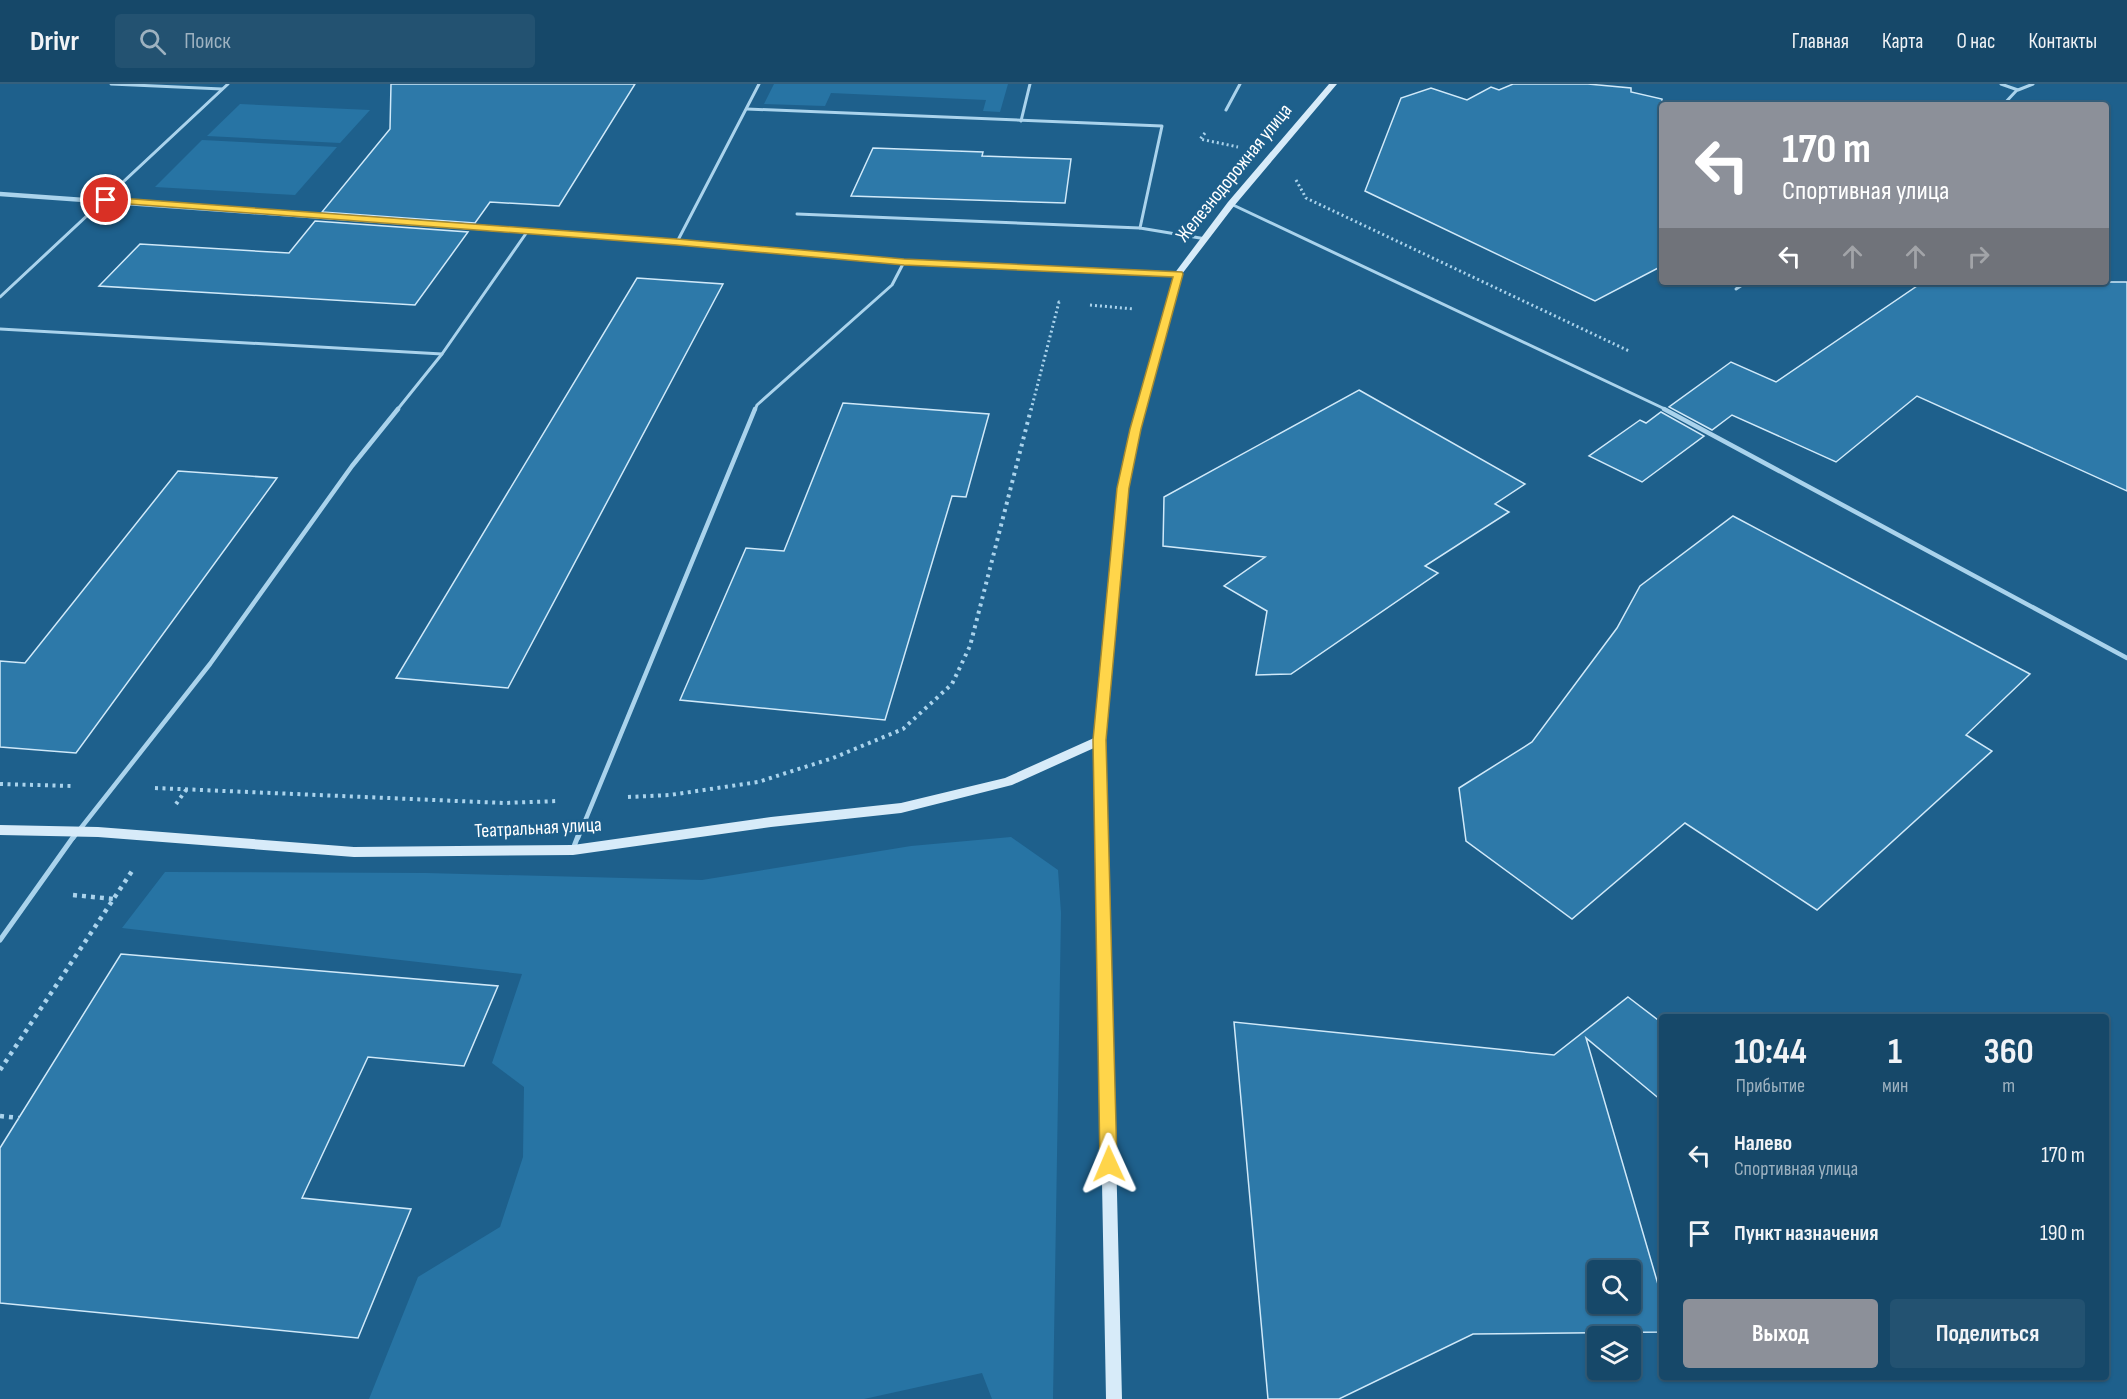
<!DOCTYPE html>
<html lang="ru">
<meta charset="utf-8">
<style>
:root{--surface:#164869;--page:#235271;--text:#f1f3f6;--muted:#9eb2c0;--line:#35607d;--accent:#8c9099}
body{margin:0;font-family:"Sofia Sans Condensed",sans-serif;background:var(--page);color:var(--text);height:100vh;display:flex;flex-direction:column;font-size:22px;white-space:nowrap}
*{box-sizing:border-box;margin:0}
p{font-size:20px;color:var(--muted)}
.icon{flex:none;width:33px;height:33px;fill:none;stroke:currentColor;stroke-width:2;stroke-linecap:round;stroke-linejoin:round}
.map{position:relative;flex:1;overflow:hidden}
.details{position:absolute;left:1659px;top:930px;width:450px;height:366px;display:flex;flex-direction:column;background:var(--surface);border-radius:6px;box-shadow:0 2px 4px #0004,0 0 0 2px var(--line)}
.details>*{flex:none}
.hud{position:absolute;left:1659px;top:18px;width:450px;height:183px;border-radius:6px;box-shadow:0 2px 4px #0004,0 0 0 2px var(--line);background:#8c9099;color:#fff;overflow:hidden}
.fabs{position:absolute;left:1587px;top:1176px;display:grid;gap:12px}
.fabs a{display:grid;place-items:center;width:54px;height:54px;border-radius:6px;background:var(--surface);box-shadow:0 2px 4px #0004,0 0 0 2px var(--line);font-size:30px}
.pin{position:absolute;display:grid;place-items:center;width:51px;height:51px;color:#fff;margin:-26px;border:3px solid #fff;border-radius:50%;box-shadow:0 2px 6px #0007}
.me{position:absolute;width:66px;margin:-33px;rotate:359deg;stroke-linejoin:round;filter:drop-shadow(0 0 4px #0008)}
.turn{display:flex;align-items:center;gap:21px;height:126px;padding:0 24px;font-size:27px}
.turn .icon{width:78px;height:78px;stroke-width:2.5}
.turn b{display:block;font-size:42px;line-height:51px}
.lanes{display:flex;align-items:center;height:57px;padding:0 24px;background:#0003;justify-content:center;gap:30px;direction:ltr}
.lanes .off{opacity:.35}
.eta{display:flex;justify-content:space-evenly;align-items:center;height:102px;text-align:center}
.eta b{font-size:36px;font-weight:700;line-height:42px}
.primary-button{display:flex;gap:12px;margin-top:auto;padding:12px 24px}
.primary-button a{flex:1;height:69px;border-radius:6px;background:var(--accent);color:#fff;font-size:24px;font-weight:700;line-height:69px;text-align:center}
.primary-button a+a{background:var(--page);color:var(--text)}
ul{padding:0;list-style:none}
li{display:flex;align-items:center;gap:18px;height:78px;padding:0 24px}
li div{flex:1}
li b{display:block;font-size:22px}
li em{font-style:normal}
header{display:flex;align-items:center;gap:36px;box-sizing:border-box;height:84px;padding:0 30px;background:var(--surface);border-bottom:2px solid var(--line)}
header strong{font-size:28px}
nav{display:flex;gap:33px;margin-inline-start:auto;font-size:21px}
.search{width:420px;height:54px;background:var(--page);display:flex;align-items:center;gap:15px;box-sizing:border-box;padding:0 21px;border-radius:6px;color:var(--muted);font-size:22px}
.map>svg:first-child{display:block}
.green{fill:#2774a4}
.building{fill:#2d79a9;stroke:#d0e9f9;stroke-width:1.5;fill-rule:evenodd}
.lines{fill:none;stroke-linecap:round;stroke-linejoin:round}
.path-far2{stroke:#aad3ec;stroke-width:3;stroke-dasharray:2 3;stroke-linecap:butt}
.path-far1{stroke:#aad3ec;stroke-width:4;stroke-dasharray:3 4.5;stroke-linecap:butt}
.path{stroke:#aad3ec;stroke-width:4.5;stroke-dasharray:4 5;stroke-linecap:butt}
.lane-far2{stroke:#aad3ec;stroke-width:3}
.lane-far1{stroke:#aad3ec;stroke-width:4.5}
.lane{stroke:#aad3ec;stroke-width:5}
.street{stroke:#aad3ec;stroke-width:4.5}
.secondary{fill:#d7ebf9;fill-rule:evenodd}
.route{fill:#ffd54a;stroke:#a68a30;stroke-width:1.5}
.labels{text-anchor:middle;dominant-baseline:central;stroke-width:6;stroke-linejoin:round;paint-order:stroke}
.street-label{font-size:20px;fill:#fff;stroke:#1e608c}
</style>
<header>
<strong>Drivr</strong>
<div class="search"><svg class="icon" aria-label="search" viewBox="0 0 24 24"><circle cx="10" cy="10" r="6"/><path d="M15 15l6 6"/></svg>Поиск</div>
<nav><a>Главная</a><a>Карта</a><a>О нас</a><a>Контакты</a></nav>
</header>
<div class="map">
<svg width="2127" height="1315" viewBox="0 0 2127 1315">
<rect width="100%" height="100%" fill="#1e608c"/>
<!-- green -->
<g class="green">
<path d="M 774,0 L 1008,0 L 1000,28 L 983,27 L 986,16 L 831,9 L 825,22 L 764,20 Z"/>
<path d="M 240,20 L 370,26 L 340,59 L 207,52 Z"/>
<path d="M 202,56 L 337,63 L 295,111 L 155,103 Z"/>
<path d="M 1011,753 L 1058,786 L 1061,829 L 1053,1315 L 992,1315 L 982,1289 L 864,1315 L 369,1315 L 418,1193 L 500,1143 L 523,1073 L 524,1003 L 492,979 L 522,890 L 122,844 L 165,788 L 426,789 L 702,796 L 911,762 Z"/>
</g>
<!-- building -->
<g class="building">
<path d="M 391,0 L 635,0 L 559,122 L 490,118 L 475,139 L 322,128 L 390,45 Z"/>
<path d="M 1513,0 L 1588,0 L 1631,4 L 1631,8 L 1662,15 L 1662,182 L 1595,217 L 1365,107 L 1401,14 L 1431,4 L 1467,16 L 1491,3 L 1499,6 Z"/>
<path d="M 873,64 L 983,68 L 982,72 L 1071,75 L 1065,119 L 851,112 Z"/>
<path d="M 315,137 L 468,148 L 415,221 L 99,202 L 140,160 L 289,169 Z"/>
<path d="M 637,194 L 723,200 L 508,604 L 396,594 Z"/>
<path d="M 1923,198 L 2127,198 L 2127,407 L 1917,312 L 1836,378 L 1732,331 L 1712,346 L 1669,323 L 1731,278 L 1776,298 Z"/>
<path d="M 1359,306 L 1525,400 L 1495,420 L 1509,428 L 1425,482 L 1438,489 L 1291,590 L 1256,591 L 1267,527 L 1224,502 L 1265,473 L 1163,462 L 1164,413 Z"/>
<path d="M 843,319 L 989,330 L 966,413 L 952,412 L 885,636 L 680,616 L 746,464 L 784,467 Z"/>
<path d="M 1661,328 L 1704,352 L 1642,398 L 1589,372 L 1640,336 L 1646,339 Z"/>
<path d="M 178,387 L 277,394 L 76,669 L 0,663 L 0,577 L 25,579 Z"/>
<path d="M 1733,432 L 2030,590 L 1966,651 L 1992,667 L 1817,826 L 1685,739 L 1572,835 L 1466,757 L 1459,704 L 1532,658 L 1617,544 L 1640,502 Z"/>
<path d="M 121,870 L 498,902 L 464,982 L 368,973 L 302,1114 L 411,1125 L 358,1254 L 0,1219 L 0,1064 Z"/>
<path d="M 1628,913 L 1662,939 L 1662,1017 L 1586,954 L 1662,1214 L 1662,1248 L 1473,1250 L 1339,1315 L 1268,1315 L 1234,938 L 1554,971 ZM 1598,1186 L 1630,1186 L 1630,1220 L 1598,1220 Z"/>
</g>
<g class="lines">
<!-- path-far2 -->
<g class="path-far2">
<path d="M 1205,49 L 1200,55 L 1238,63"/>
<path d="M 1296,96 L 1306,114 L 1629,267"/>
<path d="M 1090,221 L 1134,225"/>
<path d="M 1031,326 L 1059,218 L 1062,219"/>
</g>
<!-- path-far1 -->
<g class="path-far1">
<path d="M 0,700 L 72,702"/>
<path d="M 155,704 L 504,719 L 558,717"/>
<path d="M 628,713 L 670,711 L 758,698 L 833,674 L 903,645 L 952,600 L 970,562 L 1031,325"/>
<path d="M 176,720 L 186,706"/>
</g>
<!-- path -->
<g class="path">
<path d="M 73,811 L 114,815"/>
<path d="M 0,986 L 134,784"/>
<path d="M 0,1032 L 19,1034"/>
</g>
<!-- lane-far2 -->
<g class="lane-far2">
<path d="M 111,0 L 222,5"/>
<path d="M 2001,0 L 2018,6 L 2033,0"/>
<path d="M 2003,21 L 2017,6"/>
<path d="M 747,25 L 1162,42 L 1140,144 L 1206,155"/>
<path d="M 1226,26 L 1240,0"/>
<path d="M 1021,37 L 1030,0"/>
<path d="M 1231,120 L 1667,326"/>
<path d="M 797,130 L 1140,144"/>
<path d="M 677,158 L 759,0"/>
<path d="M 1736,205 L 1747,198"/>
<path d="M 0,213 L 228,0"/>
<path d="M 0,245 L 442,270"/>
<path d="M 397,326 L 442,270 L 527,148"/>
<path d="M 755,326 L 757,321 L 892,201 L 904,178"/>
</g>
<!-- lane-far1 -->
<g class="lane-far1">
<path d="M 1664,325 L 2127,574"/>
<path d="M 73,754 L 210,580 L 352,382 L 398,325"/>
<path d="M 578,754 L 755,325"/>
</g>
<!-- lane -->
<g class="lane">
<path d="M 573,765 L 578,752"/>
<path d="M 0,856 L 74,752"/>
</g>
<!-- street -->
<path class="street" d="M 0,110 L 677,158 L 904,178 L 1178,190"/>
<!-- secondary -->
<path class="secondary" d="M 1329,0 L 1337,0 L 1234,122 L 1182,190 L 1141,345 L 1128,404 L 1106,656 L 1122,1315 L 1106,1315 L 1094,664 L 1012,701 L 901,729 L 771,743 L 573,771 L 354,773 L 98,753 L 0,751 L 0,741 L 98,743 L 354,763 L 573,761 L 771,733 L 901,719 L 1005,694 L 1094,654 L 1118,404 L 1131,345 L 1174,190 L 1228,118 Z"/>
</g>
<!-- route -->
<path class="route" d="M 106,113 L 677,155 L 904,175 L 1182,188 L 1183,190 L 1141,345 L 1129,404 L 1106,656 L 1117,1080 L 1115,1085 L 1109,1087 L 1103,1085 L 1100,1080 L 1093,656 L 1117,404 L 1130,345 L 1173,193 L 904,181 L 677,161 L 103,118 L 103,114 Z"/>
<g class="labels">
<!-- street labels -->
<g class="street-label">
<text transform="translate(1234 89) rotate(-51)">Железнодорожная улица</text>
<text transform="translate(538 744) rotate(-3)">Театральная улица</text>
</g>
</g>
</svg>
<div class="fabs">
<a><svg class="icon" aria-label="search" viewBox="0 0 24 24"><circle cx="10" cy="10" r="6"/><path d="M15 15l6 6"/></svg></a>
<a><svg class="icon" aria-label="layers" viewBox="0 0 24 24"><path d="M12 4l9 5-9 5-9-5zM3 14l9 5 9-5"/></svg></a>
</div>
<div class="pin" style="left:106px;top:116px;background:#d93025"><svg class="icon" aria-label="arrive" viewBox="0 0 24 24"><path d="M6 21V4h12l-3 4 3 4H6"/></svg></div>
<svg class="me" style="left:1109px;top:1080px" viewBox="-20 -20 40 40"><path d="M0-17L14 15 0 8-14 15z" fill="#ffd54a" stroke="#fff" stroke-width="4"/></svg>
<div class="hud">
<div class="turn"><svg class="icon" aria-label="left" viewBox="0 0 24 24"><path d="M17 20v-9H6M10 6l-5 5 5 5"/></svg><div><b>170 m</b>Спортивная улица</div></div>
<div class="lanes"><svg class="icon" aria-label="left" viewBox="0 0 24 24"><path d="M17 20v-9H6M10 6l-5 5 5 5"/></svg><svg class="icon off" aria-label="ahead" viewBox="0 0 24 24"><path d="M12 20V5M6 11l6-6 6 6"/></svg><svg class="icon off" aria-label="ahead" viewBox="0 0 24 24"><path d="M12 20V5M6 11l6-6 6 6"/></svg><svg class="icon off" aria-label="right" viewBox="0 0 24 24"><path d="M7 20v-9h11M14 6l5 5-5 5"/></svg></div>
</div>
<section class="details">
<div class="eta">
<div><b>10:44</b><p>Прибытие</p></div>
<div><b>1</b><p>мин</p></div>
<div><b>360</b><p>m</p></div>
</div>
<ul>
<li><svg class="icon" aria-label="left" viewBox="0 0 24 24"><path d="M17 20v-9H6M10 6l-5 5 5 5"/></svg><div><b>Налево</b><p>Спортивная улица</p></div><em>170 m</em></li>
<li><svg class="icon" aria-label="arrive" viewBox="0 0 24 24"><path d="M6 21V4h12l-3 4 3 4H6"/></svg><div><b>Пункт назначения</b></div><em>190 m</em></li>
</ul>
<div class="primary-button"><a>Выход</a><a>Поделиться</a></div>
</section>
</div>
